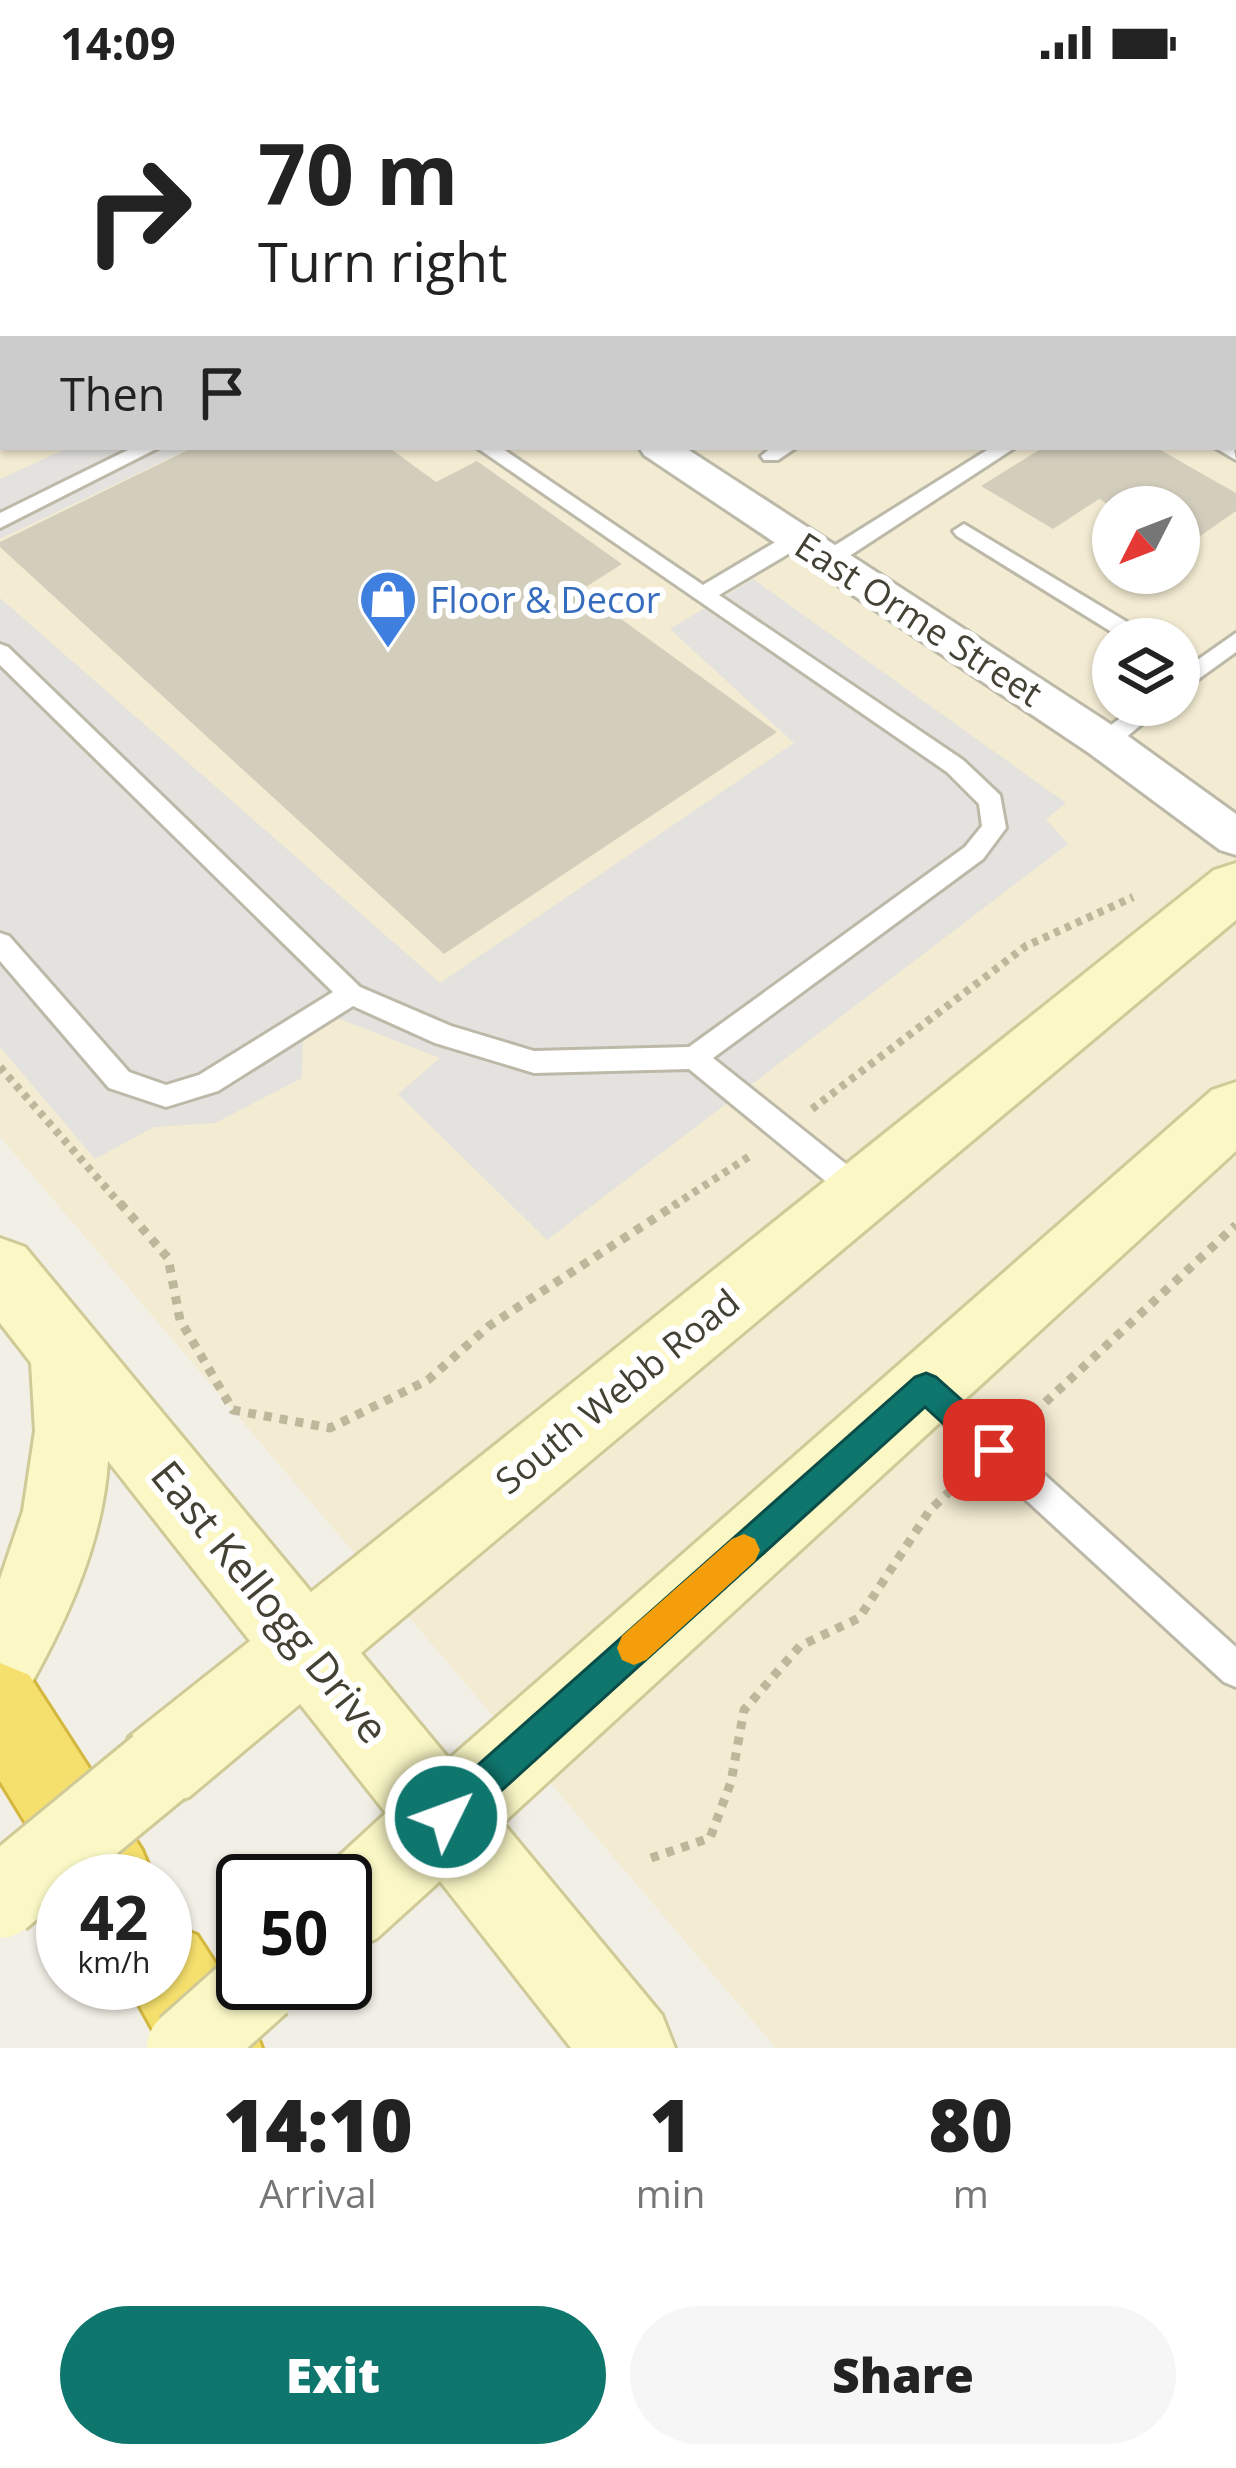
<!DOCTYPE html>
<style>
:root{--surface:#fff;--page:#f6f6f6;--text:#222;--muted:#767676;--accent:#0f766e}
body{margin:0;font-family:"Open Sans",sans-serif;background:var(--page);color:var(--text);height:100vh;display:flex;flex-direction:column;font-size:45px;white-space:nowrap}
*{box-sizing:border-box;margin:0}
p{font-size:39px;color:var(--muted)}
.icon{flex:none;width:66px;height:66px;fill:none;stroke:currentColor;stroke-width:2;stroke-linecap:round;stroke-linejoin:round}
.map{position:relative;height:1964px;overflow:hidden}
.details{display:flex;flex-direction:column;background:var(--surface);flex:1}
.details>*{flex:none}
.guide{position:absolute;left:0px;top:0px;width:1236px;height:366px;box-shadow:0 3px 9px #0004;background:#fff;color:var(--text);overflow:hidden}
.needle{width:78px;rotate:228deg}
.buttons{position:absolute;left:1092px;top:402px;display:grid;gap:24px}
.buttons a{display:grid;place-items:center;width:108px;height:108px;border-radius:50%;background:var(--surface);box-shadow:0 3px 9px #0004;font-size:60px}
.speed{position:absolute;left:36px;top:1770px;display:flex;gap:24px;font-size:60px;font-weight:700;text-align:center}
.speed>*{display:grid;place-content:center;width:156px;height:156px;border-radius:50%;background:var(--surface);box-shadow:0 3px 9px #0004;line-height:1}
.speed small{font-size:30px;font-weight:400}
.speed .limit{border:6px solid #111;border-radius:18px;background:#fff;color:#111}
.pin{position:absolute;display:grid;place-items:center;width:102px;height:102px;color:#fff;margin:-51px;border-radius:24px;box-shadow:0 6px 18px #0006}
.me{position:absolute;width:132px;margin:-66px;rotate:48deg;stroke-linejoin:round;filter:drop-shadow(0 0 9px #0008)}
.turn{display:flex;align-items:center;gap:42px;height:252px;padding:0 60px;font-size:54px}
.turn .icon{width:156px;height:156px;stroke-width:2.5}
.turn b{display:block;font-size:84px;line-height:102px}
.then{display:flex;align-items:center;height:114px;padding:0 60px;background:#0003;gap:24px;font-size:45px}
.eta{display:flex;justify-content:space-evenly;align-items:center;height:204px;text-align:center}
.eta b{font-size:72px;font-weight:800;line-height:84px}
.action{display:flex;gap:24px;margin-top:auto;padding:24px 60px}
.action a{flex:1;height:138px;border-radius:72px;background:var(--accent);color:#fff;font-size:48px;font-weight:800;line-height:138px;text-align:center}
.action a+a{background:var(--page);color:var(--text)}
.status{display:flex;justify-content:space-between;align-items:center;height:84px;padding:0 60px;background:var(--surface);direction:ltr}
.status svg{height:33px;fill:currentColor}
.map>svg:first-child{display:block}
.commercial{fill:#f3ebd2;fill-rule:evenodd}
.parking{fill:#e3e2de}
.building{fill:#d3cebc}
.lines{fill:none;stroke-linecap:round;stroke-linejoin:round}
.lane-casing{stroke:#bcb9a9;stroke-width:6}
.street-casing{stroke:#bcb9a9;stroke-width:6}
.secondary-casing{stroke:#cfca97;stroke-width:6}
.highway-casing{stroke:#d3b73e;stroke-width:6}
.path-far1{stroke:#bdb79b;stroke-width:8;stroke-dasharray:6 6;stroke-linecap:butt}
.path{stroke:#bdb79b;stroke-width:9;stroke-dasharray:8 8;stroke-linecap:butt}
.lane{fill:#fff;fill-rule:evenodd}
.street{fill:#fff;fill-rule:evenodd}
.secondary{fill:#fbf8c6;fill-rule:evenodd}
.highway{fill:#f5e06d;fill-rule:evenodd}
.secondary-bridge-casing{stroke:#cfca97;stroke-width:86;stroke-linecap:butt}
.secondary-bridge{stroke:#fbf8c6;stroke-width:80}
.route{fill:#0f766e;stroke:#0a4d48;stroke-width:3}
.slow{fill:#f59e0b}
.labels{text-anchor:middle;dominant-baseline:central;stroke-width:12;stroke-linejoin:round;paint-order:stroke}
.shop-label{font-size:36px;fill:#366cbe;stroke:#fff;text-anchor:start}
.street-label{font-size:36px;fill:#444135;stroke:#fff}
.near-street-label{font-size:42px;fill:#444135;stroke:#fff}
</style>
<div class="status"><b>14:09</b><svg viewBox="0 0 49 12"><path d="M0 12V9h3v3zM5 12V6h3v6zM10 12V3h3v9zM15 12V0h3v12zM26 1h20v11H26zM47 4h2v5h-2z"/></svg></div>
<div class="map">
<svg width="1236" height="1964" viewBox="0 0 1236 1964">
<rect width="100%" height="100%" fill="#f2f0e6"/>
<!-- commercial -->
<path class="commercial" d="M 0,0 L 1236,0 L 1236,1964 L 776,1964 L 0,1053 ZM 3,3 L 1233,3 L 1233,363 L 3,363 ZM 1113,423 L 1179,423 L 1179,489 L 1113,489 ZM 1113,555 L 1179,555 L 1179,621 L 1113,621 Z"/>
<!-- parking -->
<g class="parking">
<path d="M 70,363 L 193,363 L 0,455 L 0,395 Z"/>
<path d="M 753,495 L 1066,719 L 1046,735 L 1068,760 L 547,1156 L 398,1010 L 440,974 L 337,934 L 303,956 L 302,994 L 215,1039 L 154,1043 L 95,1075 L 0,963 L 0,514 L 440,899 L 794,659 L 670,545 Z"/>
</g>
<!-- building -->
<g class="building">
<path d="M 194,363 L 388,363 L 436,398 L 477,377 L 622,480 L 581,506 L 777,648 L 444,870 L 0,463 L 0,458 Z"/>
<path d="M 1044,363 L 1155,363 L 1236,409 L 1236,427 L 1183,464 L 1179,423 L 1113,423 L 1099,415 L 1053,445 L 981,402 Z"/>
</g>
<g class="lines">
<!-- lane casing -->
<g class="lane-casing">
<g id="lane">
<path d="M 240,0 L 259,0 L 261,3 L 242,3 Z"/>
<path d="M 1236,73 L 1236,84 L 1233,85 L 1233,74 Z"/>
<path d="M 1236,196 L 1236,209 L 1233,210 L 1233,197 Z"/>
<path d="M 1233,236 L 1236,237 L 1236,250 L 1233,249 Z"/>
<path d="M 1233,360 L 1236,376 L 1214,363 L 1233,363 Z"/>
<path d="M 134,363 L 160,363 L 0,444 L 0,429 Z"/>
<path d="M 476,363 L 500,363 L 703,501 L 789,450 L 805,450 L 805,460 L 719,511 L 963,676 L 1000,711 L 1006,744 L 983,775 L 713,974 L 871,1100 L 875,1109 L 871,1118 L 861,1121 L 851,1118 L 689,985 L 534,989 L 435,959 L 353,922 L 218,1007 L 166,1023 L 109,1004 L 0,877 L 0,849 L 9,852 L 129,988 L 166,1001 L 199,991 L 333,908 L 0,581 L 0,560 L 8,563 L 360,903 L 451,942 L 534,967 L 689,963 L 965,763 L 982,742 L 979,720 L 947,688 Z"/>
<path d="M 772,363 L 797,363 L 778,376 L 764,376 L 761,372 Z"/>
<path d="M 992,363 L 1016,363 L 837,480 L 821,480 L 821,470 Z"/>
<path d="M 964,440 L 1147,550 L 1150,555 L 1123,555 L 957,452 L 953,447 Z"/>
<path d="M 1236,549 L 1236,568 L 1179,609 L 1179,589 Z"/>
<path d="M 1137,621 L 1165,621 L 1113,664 L 1097,664 L 1093,658 L 1097,652 Z"/>
<path d="M 925,1289 L 936,1293 L 1236,1563 L 1236,1603 L 1224,1598 L 914,1313 L 910,1303 L 914,1293 Z"/>
</g>
</g>
<!-- street casing -->
<g class="street-casing">
<g id="street">
<path d="M 3,299 L 3,321 L 0,322 L 0,300 Z"/>
<path d="M 639,363 L 684,363 L 1121,647 L 1236,730 L 1236,771 L 1220,766 L 1089,669 L 644,371 Z"/>
</g>
</g>
<!-- secondary casing -->
<g class="secondary-casing">
<path id="secondary" d="M 1236,779 L 1236,836 L 361,1569 L 449,1675 L 1212,1006 L 1236,998 L 1236,1067 L 503,1739 L 662,1931 L 675,1964 L 571,1964 L 440,1797 L 376,1855 L 345,1868 L 345,1797 L 312,1797 L 386,1729 L 300,1620 L 189,1713 L 159,1725 L 129,1713 L 117,1683 L 129,1653 L 250,1557 L 108,1377 C 103,1457 68,1534 29,1604 L 0,1616 L 0,1495 L 23,1427 L 35,1347 L 31,1279 L 0,1239 L 0,1154 L 25,1163 L 311,1508 L 1214,786 Z"/>
</g>
<!-- highway casing -->
<g class="highway-casing">
<g id="highway">
<path d="M 0,1579 L 29,1591 L 142,1766 L 155,1797 L 63,1800 L 0,1697 Z"/>
<path d="M 165,1838 L 197,1851 L 249,1931 L 262,1964 L 163,1964 L 127,1899 L 165,1899 Z"/>
</g>
</g>
<!-- path-far1 -->
<g class="path-far1">
<path d="M 0,983 L 122,1122"/>
<path d="M 812,1025 L 1026,862 L 1133,813"/>
<path d="M 673,1122 L 753,1070"/>
</g>
<!-- path -->
<g class="path">
<path d="M 120,1119 L 168,1174 L 180,1236 L 233,1326 L 330,1344 L 428,1296 L 489,1242 L 678,1119"/>
<path d="M 1022,1340 L 1236,1141"/>
<path d="M 651,1774 L 710,1754 L 731,1698 L 744,1626 L 800,1562 L 859,1534 L 930,1426 L 967,1391"/>
</g>
<!-- lane -->
<use href="#lane" class="lane"/>
<!-- street -->
<use href="#street" class="street"/>
<!-- secondary -->
<use href="#secondary" class="secondary"/>
<!-- highway -->
<use href="#highway" class="highway"/>
<!-- secondary-bridge casing -->
<g class="secondary-bridge-casing">
<g id="secondary-bridge">
<path d="M 0,1814 L 159,1683"/>
<path d="M 187,1964 L 260,1899"/>
</g>
</g>
<!-- secondary-bridge -->
<use href="#secondary-bridge" class="secondary-bridge"/>
</g>
<!-- route -->
<path class="route" d="M 926,1289 L 936,1293 L 1005,1355 L 1010,1366 L 1005,1376 L 994,1381 L 983,1376 L 925,1323 L 459,1745 L 446,1751 L 434,1745 L 429,1733 L 434,1720 L 915,1293 Z"/>
<!-- slow -->
<path class="slow" d="M 744,1450 L 755,1455 L 760,1466 L 755,1477 L 646,1576 L 634,1581 L 622,1576 L 617,1564 L 622,1552 L 732,1455 Z"/>
<!-- icons -->
<defs>
<g id="shop-pin" transform="scale(3)"><path d="M0 17L-7.5 6A9.5 9.5 0 1 1 7.5 6Z" fill="#3f7fe0" stroke="#fff"/><path d="M-5-2.5h2.3a2.7 3.5 0 0 1 5.4 0H5L5.5 6h-11ZM-1.5-2.5h3a1.5 2.3 0 0 0-3 0Z" fill="#fff"/></g>
</defs>
<g fill-rule="evenodd">
<use href="#shop-pin" x="388" y="515"/>
</g>
<g class="labels">
<!-- shop labels -->
<g class="shop-label">
<text x="430" y="515">Floor &amp; Decor</text>
</g>
<!-- street labels -->
<g class="street-label">
<text transform="translate(919 535) rotate(33)">East Orme Street</text>
<text transform="translate(617 1307) rotate(-39)">South Webb Road</text>
</g>
<!-- near-street labels -->
<g class="near-street-label">
<text transform="translate(271 1517) rotate(51)">East Kellogg Drive</text>
</g>
</g>
</svg>
<div class="buttons">
<a><svg class="needle" viewBox="-14 -14 28 28"><path d="M0-13l5 13h-10z" fill="#e53935"/><path d="M0 13l5-13h-10z" fill="#767676"/></svg></a>
<a><svg class="icon" aria-label="layers" viewBox="0 0 24 24"><path d="M12 4l9 5-9 5-9-5zM3 14l9 5 9-5"/></svg></a>
</div>
<div class="speed"><div>42<small>km/h</small></div><div class="limit">50</div></div>
<div class="pin" style="left:994px;top:1366px;background:#d93025"><svg class="icon" aria-label="arrive" viewBox="0 0 24 24"><path d="M6 21V4h12l-3 4 3 4H6"/></svg></div>
<svg class="me" style="left:446px;top:1733px" viewBox="-20 -20 40 40"><circle r="17" fill="#0f766e" stroke="#fff" stroke-width="3"/><path d="M0-11L8 9 0 5-8 9z" fill="#fff"/></svg>
<div class="guide">
<div class="turn"><svg class="icon" aria-label="right" viewBox="0 0 24 24"><path d="M7 20v-9h11M14 6l5 5-5 5"/></svg><div><b>70 m</b>Turn right</div></div>
<div class="then">Then<svg class="icon" aria-label="arrive" viewBox="0 0 24 24"><path d="M6 21V4h12l-3 4 3 4H6"/></svg></div>
</div>
</div>
<section class="details">
<div class="eta">
<div><b>14:10</b><p>Arrival</p></div>
<div><b>1</b><p>min</p></div>
<div><b>80</b><p>m</p></div>
</div>
<div class="action"><a>Exit</a><a>Share</a></div>
</section>
